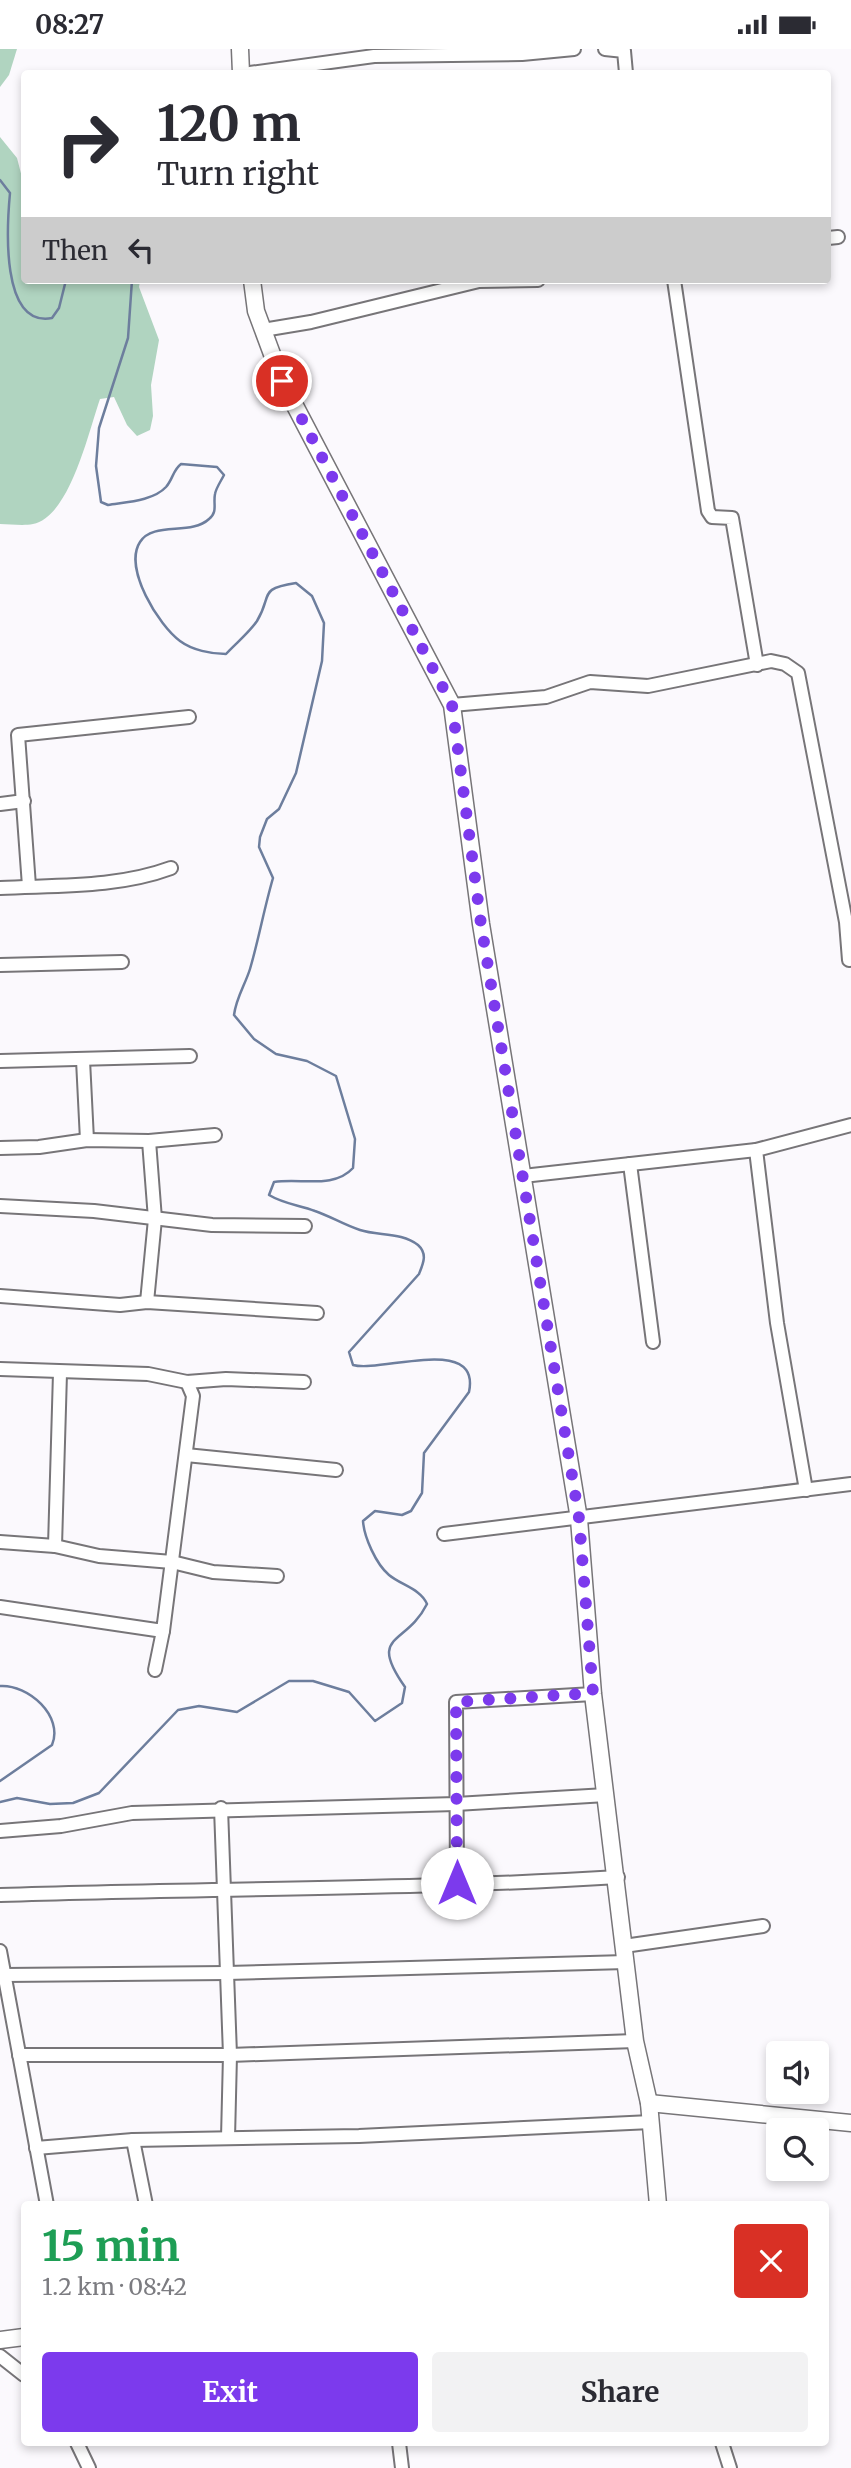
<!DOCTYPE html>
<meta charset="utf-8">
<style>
:root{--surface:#fff;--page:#f2f2f3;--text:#2b2b33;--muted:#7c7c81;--accent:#7c3aed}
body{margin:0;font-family:Merriweather,serif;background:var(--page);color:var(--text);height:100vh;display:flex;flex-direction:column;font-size:26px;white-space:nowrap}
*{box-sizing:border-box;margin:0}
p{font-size:23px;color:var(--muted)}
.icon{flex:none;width:38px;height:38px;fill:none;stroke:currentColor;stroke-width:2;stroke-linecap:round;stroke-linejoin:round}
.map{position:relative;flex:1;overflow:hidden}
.details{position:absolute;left:21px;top:2152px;width:808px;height:245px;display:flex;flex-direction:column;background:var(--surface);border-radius:7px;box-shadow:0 4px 10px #0003}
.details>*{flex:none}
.banner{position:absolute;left:21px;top:21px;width:810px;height:214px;border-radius:7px;box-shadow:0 4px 10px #0003;background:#fff;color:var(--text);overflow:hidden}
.fabs{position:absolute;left:766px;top:1992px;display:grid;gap:14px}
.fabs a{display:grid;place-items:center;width:63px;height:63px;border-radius:7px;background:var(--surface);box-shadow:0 4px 10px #0003;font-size:35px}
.pin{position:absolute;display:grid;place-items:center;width:60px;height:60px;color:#fff;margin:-30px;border:4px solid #fff;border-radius:50%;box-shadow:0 2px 7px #0007}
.me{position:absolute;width:77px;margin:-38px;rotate:0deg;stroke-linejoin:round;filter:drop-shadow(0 0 5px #0008)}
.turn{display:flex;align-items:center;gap:24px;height:147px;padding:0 21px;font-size:32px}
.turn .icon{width:91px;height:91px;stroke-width:2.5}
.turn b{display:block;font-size:49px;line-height:60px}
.then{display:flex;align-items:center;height:66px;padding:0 21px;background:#0003;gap:14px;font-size:26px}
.round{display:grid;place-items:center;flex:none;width:74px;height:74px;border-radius:7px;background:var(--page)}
.summary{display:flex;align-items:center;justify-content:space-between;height:119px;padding:0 21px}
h1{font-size:42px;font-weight:700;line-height:52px;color:#1e9e55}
.action{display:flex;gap:14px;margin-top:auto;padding:14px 21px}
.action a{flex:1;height:80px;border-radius:7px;background:var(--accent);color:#fff;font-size:28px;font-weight:700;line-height:80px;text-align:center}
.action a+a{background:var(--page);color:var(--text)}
.status{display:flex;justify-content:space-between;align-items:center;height:49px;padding:0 35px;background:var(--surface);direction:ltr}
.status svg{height:19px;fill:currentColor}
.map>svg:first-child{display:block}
.green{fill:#b0d4c0}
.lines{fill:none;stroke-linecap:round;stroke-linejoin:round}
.stream{stroke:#6d7e9d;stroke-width:2.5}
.street-casing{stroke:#777578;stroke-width:16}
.secondary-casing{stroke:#777578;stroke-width:19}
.street{stroke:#fff;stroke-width:12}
.secondary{stroke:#fff;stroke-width:16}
.route{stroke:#7c3aed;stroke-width:12;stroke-dasharray:0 21.6}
</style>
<div class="status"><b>08:27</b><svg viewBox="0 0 49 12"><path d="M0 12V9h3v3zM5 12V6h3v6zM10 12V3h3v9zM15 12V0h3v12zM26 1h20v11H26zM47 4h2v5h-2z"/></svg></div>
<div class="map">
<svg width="851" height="2419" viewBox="0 0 851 2419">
<rect width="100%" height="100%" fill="#fbf9fd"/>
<!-- green -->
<g class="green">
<path d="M 0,0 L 17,0 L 9,26 L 0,38 Z"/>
<path d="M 0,88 L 17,109 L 24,136 L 24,231 L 140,231 L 139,238 L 159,291 L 151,336 L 153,367 L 150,381 L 137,387 L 127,376 L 114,348 L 100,350 C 89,381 70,468 33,475 C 23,477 10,475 0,475 Z"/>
</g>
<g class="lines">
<!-- stream -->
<g class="stream">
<path d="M 0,131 L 10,144 C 7,176 0,279 52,269 L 59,259 L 66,231"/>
<path d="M 0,1637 C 28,1635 64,1667 52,1696 L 0,1732"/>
<path d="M 0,1753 L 17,1749 L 50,1755 L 73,1754 L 99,1744 L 178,1661 L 199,1657 L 237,1663 L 289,1632 L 313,1632 L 349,1643 L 375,1672 L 402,1654 L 405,1638 C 367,1584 406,1597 427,1555 C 421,1540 401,1536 389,1526 C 376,1515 364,1488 363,1472 L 375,1462 L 402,1466 L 411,1462 L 422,1444 L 424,1404 L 469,1343 C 481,1285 381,1324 353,1316 L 349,1303 L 419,1225 C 423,1215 428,1205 418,1196 C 402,1183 378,1187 360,1181 C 344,1176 330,1167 315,1162 C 299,1156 284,1155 269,1146 L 274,1133 C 301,1129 334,1140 353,1119 L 355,1090 L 336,1027 L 307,1012 L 276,1005 L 254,990 L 234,966 C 236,949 245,936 250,920 C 259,889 264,860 273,829 L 259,798 L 260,788 L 267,770 L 279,760 L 296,724 L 322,612 L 324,574 L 312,547 L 296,534 C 257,540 273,546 257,572 C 249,584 235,595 226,605 C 211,605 192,601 180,592 C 159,577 123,519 140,493 C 153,472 191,487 209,470 C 218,463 213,455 215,445 C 216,439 221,432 224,426 L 217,418 L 181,415 C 173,421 173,430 166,438 C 153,452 126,453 108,456 L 101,453 L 96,417 L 99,379 L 128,289 L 132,231"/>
</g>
<!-- street casing -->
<g class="street-casing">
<g id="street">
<path d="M 605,0 L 624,2 L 626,24"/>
<path d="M 250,24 L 374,7 L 522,5 L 574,0"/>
<path d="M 828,189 L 838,188"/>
<path d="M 674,231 L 708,462 L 712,468 L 732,469 L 757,616"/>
<path d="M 263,281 L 311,273 L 479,232 L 538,231"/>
<path d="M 452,656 L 546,648 L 590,633 L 648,637 L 771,612 L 785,615 L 798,624 L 846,873 L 849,911"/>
<path d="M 0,755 L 24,752"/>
<path d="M 29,837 L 18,686 L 189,668"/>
<path d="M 0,839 C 57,836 117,839 171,819"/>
<path d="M 0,916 L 122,913"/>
<path d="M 83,1011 L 87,1091"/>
<path d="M 0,1012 L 190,1007"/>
<path d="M 0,1099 L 39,1098 L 87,1091 L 149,1092 L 215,1086"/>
<path d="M 756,1101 L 777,1274 L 806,1441"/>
<path d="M 630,1115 L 653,1293"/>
<path d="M 523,1127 L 756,1101 L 851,1076"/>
<path d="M 0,1157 L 94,1162 L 212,1176 L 305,1177"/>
<path d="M 0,1247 L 120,1256 L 147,1253 L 317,1264"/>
<path d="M 147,1253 L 155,1170 L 149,1092"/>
<path d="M 0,1320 L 148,1325 L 187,1333 L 226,1330 L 304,1333"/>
<path d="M 186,1406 L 336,1421"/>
<path d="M 444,1485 L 851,1435"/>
<path d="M 0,1493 L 55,1497 L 99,1507 L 172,1513 L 213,1523 L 277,1527"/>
<path d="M 55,1497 L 60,1324"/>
<path d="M 0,1558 L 163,1582 L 193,1347 L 187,1333"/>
<path d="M 155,1621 L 163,1582"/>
<path d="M 221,1759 L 230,2006 L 228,2089"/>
<path d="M 0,1782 L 61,1777 L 132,1764 L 456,1755 L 606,1746"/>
<path d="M 457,1834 L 456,1653 L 593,1645"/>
<path d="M 0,1846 C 206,1839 412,1841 618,1828"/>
<path d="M 624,1897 L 763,1877"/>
<path d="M 0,1902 L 47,2156"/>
<path d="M 4,1926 L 227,1924 L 626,1913"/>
<path d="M 19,2006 L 230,2006 L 635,1992"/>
<path d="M 133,2091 L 146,2156"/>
<path d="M 36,2099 L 133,2091 L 359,2087 L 651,2073"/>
<path d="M 0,2307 L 24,2326"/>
<path d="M 77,2394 L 89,2419"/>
<path d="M 399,2394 L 402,2419"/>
<path d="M 722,2394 L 730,2419"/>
</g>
</g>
<!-- secondary casing -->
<g class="secondary-casing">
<g id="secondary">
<path d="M 240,0 L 241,24"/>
<path d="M 252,231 L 256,262 L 282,332 L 452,656 L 481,875 L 579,1470 L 593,1645 L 635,1992 L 649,2054 L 658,2156"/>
<path d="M 649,2054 L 851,2074"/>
<path d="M 0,2291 L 24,2288"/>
</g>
</g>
<!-- street -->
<use href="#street" class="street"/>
<!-- secondary -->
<use href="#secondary" class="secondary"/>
</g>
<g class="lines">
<!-- route -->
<path class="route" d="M 282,332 L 452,656 L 481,875 L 579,1469 L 593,1644 L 456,1653 L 457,1834"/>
</g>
</svg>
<div class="fabs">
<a><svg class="icon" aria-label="sound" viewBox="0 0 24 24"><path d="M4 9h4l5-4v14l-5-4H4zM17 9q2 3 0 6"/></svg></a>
<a><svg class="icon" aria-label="search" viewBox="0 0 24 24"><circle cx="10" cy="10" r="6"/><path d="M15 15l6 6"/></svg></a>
</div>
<div class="pin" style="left:282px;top:332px;background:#d93025"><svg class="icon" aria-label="arrive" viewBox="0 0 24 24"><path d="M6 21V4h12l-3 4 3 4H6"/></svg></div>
<svg class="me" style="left:457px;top:1834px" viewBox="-20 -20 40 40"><circle r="19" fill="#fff"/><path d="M0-13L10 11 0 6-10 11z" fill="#7c3aed"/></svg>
<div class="banner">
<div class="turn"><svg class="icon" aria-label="right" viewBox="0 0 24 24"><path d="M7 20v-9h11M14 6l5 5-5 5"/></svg><div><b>120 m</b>Turn right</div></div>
<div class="then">Then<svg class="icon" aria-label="left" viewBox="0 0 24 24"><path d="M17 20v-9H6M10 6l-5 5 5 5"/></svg></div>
</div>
<section class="details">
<div class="summary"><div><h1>15 min</h1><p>1.2 km · 08:42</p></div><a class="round" style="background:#d93025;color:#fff"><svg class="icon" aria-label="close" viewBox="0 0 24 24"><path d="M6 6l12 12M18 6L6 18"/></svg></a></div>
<div class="action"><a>Exit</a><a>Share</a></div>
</section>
</div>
